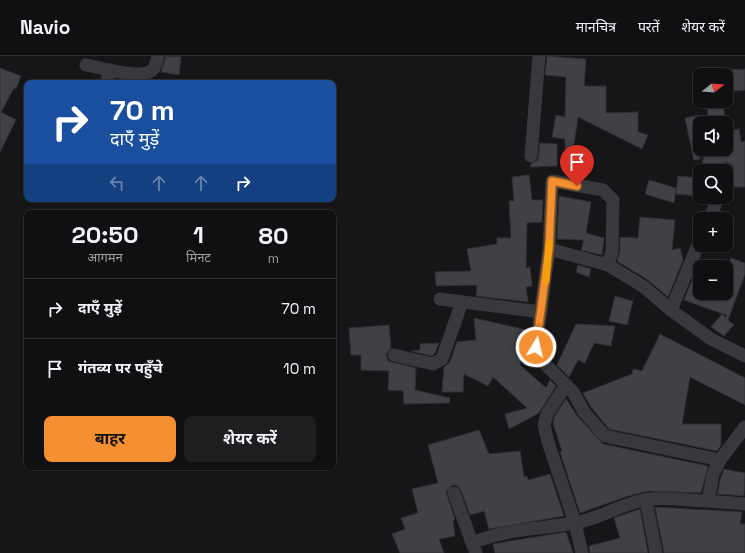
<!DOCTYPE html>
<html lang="hi">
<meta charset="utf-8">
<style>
:root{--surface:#101012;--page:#1e1e20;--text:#f1f3f6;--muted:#9c9d9f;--line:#303032;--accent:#f49032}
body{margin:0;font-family:"Space Grotesk","Noto Sans Devanagari",sans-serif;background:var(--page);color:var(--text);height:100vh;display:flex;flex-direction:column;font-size:15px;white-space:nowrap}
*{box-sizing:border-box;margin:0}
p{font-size:13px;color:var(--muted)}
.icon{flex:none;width:22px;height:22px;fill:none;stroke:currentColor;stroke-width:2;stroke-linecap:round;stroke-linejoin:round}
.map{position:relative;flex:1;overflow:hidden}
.sheet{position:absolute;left:24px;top:154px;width:312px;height:260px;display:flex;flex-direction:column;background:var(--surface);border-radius:8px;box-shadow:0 1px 3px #0004,0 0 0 1px var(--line)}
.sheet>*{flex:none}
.guide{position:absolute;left:24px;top:24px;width:312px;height:122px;border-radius:8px;box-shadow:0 1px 3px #0004,0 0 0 1px var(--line);background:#1a4fa0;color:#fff;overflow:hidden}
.needle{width:26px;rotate:73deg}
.buttons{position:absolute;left:693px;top:12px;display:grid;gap:8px}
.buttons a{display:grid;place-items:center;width:40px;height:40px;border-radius:8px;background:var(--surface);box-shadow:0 1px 3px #0004,0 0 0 1px var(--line);font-size:20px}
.pin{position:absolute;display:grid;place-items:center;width:34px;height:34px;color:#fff;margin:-41px -17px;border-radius:50% 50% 50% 0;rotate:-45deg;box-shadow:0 0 4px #0007}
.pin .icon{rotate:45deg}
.me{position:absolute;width:44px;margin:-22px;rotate:9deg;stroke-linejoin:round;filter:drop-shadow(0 0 3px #0008)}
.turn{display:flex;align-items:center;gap:14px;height:84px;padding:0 20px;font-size:18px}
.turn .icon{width:52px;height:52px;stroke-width:2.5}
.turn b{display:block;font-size:28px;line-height:34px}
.lanes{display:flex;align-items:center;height:38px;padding:0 20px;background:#0003;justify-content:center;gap:20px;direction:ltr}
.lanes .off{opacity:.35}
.eta{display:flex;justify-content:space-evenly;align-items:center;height:68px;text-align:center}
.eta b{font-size:24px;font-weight:700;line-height:28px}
.cta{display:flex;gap:8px;margin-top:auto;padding:8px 20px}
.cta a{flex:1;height:46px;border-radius:8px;background:var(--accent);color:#111;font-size:16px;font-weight:700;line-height:46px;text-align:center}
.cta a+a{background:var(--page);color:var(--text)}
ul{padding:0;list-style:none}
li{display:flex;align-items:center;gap:12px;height:60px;padding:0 20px;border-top:1px solid var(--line)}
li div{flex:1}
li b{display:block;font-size:15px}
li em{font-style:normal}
header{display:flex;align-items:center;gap:24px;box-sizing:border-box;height:56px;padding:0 20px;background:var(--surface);border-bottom:1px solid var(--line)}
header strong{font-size:19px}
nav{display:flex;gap:22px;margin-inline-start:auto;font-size:14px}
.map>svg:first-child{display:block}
.building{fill:#404145;stroke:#303034}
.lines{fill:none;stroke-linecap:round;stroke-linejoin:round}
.street{stroke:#37393d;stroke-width:13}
.route-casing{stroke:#9f5e20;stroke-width:10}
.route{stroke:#f49032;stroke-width:7}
.slow{stroke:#f59e0b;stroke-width:7}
</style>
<header>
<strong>Navio</strong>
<nav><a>मानचित्र</a><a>परतें</a><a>शेयर करें</a></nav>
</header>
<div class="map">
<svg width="745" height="497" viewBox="0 0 745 497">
<rect width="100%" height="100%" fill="#161618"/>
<!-- building -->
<g class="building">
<path d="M 166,0 L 181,1 L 179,19 L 161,16 Z"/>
<path d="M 547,0 L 586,3 L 584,30 L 606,30 L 606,57 L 638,56 L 638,76 L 648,79 L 642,93 L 578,61 L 573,95 L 565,95 L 565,83 L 552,81 L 556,59 L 565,61 L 566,21 L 545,19 Z"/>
<path d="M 0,12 L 21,20 L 16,33 L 14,32 L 1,56 L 16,64 L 0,96 Z"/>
<path d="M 745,13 L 745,34 L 726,36 L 726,14 Z"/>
<path d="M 723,49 L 726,67 L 709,67 L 707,51 Z"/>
<path d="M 700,59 L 700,103 L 694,104 L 685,62 Z"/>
<path d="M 739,73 L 741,86 L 745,85 L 745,131 L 727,131 L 727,123 L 733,119 L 733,110 L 726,106 L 719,110 L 718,115 L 701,115 L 705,93 L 726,93 L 726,75 Z"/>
<path d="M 540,87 L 557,88 L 557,110 L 530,111 L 531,108 L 538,104 Z"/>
<path d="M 529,119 L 532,144 L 543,144 L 542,166 L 527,167 L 526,212 L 530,211 L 532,230 L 526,231 L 528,246 L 476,240 L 477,229 L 436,230 L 435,216 L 471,215 L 467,193 L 497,188 L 497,182 L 511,182 L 509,145 L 514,145 L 512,121 Z"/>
<path d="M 678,120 L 700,122 L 700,140 L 676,138 Z"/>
<path d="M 649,124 L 676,132 L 674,147 L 645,138 Z"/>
<path d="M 559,140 L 591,146 L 586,177 L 604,182 L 602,199 L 581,194 L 584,184 L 557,183 Z"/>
<path d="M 640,161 L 675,164 L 672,194 L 680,192 L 683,204 L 668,241 L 648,224 L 617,205 L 620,195 L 620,181 L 638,182 Z"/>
<path d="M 731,202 L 745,207 L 745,218 L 728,264 L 734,269 L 724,280 L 711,271 L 722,258 L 726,262 L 726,259 L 684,244 L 700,205 L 700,237 L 726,237 L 726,214 Z"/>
<path d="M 578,209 L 591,213 L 589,221 L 576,216 Z"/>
<path d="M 615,240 L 633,245 L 627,269 L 609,265 Z"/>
<path d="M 474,262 L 527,274 L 520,309 L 546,332 L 550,324 L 556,330 L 539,357 L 509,373 L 505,358 L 527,352 L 493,321 L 488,330 L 464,318 L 463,336 L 442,336 L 444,311 L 450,306 L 457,286 L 476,284 Z"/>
<path d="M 576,268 L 615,270 L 611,290 L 594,287 L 585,307 L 578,304 L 569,321 L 557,309 Z"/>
<path d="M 389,269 L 391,292 L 386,298 L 388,305 L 416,312 L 415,334 L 450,342 L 449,347 L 404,348 L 403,335 L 388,334 L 389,315 L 361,314 L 361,299 L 351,299 L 349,272 Z"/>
<path d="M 660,278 L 745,322 L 745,349 L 690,321 L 682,368 L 721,368 L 721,389 L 717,395 L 609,373 L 591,351 L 583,337 L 632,318 L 633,313 L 642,315 Z"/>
<path d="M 439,287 L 435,297 L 432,300 L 411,295 L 420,294 L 420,288 Z"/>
<path d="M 566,343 L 578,361 L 603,388 L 708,410 L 701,437 L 649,435 L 628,440 L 580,457 L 560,396 L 562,395 L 553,367 L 554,361 Z"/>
<path d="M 479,374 L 489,398 L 520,395 L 524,421 L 527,420 L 528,424 L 550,418 L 564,460 L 489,473 L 484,455 L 470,459 L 461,434 L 456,429 L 452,429 L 446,436 L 455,463 L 453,464 L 455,480 L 439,483 L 444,497 L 400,497 L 392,478 L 405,473 L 401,462 L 418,457 L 412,433 L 438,427 L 428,389 Z"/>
<path d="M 724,413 L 745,417 L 744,440 L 717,438 L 721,421 Z"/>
<path d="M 655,451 L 742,456 L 740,468 L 745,468 L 745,497 L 664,497 Z"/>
<path d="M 640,453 L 648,497 L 590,497 L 589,490 L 620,482 L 614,462 Z"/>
<path d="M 566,476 L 573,497 L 495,497 L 493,488 Z"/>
</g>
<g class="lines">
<!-- street -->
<g class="street">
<path d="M 86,9 C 100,11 145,26 154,12 C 156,9 157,4 158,0"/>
<path d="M 106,27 L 110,14"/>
<path d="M 531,100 L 539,0"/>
<path d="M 726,115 L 726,114"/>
<path d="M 710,163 L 718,141"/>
<path d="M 549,193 L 552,125 L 603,134 L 613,144 L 612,195 L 608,209"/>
<path d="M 440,243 L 541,256"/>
<path d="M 671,254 L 700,184"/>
<path d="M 394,299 L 433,308 L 442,303 L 462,246"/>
<path d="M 566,329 L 547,358 L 544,369 L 549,389 L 575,467 L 582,497"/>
<path d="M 720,404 L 605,380 L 584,356 L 573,336 L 543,306 L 538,300 L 536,291 L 549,193 L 608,209 L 644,231 L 671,254 L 711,283 L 745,300"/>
<path d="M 454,437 L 472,487"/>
<path d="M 646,444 L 656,497"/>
<path d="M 708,445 L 745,448"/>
<path d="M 476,497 L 472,487 C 505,473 540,473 574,467 C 600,463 624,446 650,443 C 669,441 690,445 708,445 L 713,418 L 720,404 L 745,371"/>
</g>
</g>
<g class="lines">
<!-- route casing -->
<g class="route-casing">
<path id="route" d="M 536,291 L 549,193 L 552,125 L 577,130"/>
</g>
<!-- route -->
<use href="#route" class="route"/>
<!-- slow -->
<path class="slow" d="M 546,225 L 549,187"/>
</g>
</svg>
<div class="buttons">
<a><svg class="needle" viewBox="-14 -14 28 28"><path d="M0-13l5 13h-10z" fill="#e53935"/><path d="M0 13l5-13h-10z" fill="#9c9d9f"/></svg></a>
<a><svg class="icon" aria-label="sound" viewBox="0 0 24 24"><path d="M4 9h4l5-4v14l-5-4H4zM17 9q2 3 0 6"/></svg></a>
<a><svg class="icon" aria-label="search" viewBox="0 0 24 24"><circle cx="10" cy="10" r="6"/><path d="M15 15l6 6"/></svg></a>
<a>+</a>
<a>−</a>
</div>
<div class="pin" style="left:577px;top:130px;background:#d93025"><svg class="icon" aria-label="arrive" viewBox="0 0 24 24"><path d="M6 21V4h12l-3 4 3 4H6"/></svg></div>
<svg class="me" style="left:536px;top:291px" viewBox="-20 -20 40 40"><circle r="17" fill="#f49032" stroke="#fff" stroke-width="3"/><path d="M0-11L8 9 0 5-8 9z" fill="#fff"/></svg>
<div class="guide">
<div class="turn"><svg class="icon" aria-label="right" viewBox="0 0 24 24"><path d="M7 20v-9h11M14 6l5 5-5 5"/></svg><div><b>70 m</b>दाएँ मुड़ें</div></div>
<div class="lanes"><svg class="icon off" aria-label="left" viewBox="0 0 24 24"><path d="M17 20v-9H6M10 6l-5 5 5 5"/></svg><svg class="icon off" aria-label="ahead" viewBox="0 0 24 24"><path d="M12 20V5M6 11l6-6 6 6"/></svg><svg class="icon off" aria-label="ahead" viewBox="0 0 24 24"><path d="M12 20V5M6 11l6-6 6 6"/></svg><svg class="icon" aria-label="right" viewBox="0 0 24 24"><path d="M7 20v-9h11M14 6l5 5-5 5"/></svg></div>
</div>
<section class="sheet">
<div class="eta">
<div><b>20:50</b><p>आगमन</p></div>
<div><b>1</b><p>मिनट</p></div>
<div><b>80</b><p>m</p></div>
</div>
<ul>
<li><svg class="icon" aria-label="right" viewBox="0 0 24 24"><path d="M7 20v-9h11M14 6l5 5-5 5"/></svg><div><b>दाएँ मुड़ें</b></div><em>70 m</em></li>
<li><svg class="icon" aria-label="arrive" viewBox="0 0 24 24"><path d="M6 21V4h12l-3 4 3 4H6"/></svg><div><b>गंतव्य पर पहुँचे</b></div><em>10 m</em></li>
</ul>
<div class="cta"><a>बाहर</a><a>शेयर करें</a></div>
</section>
</div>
